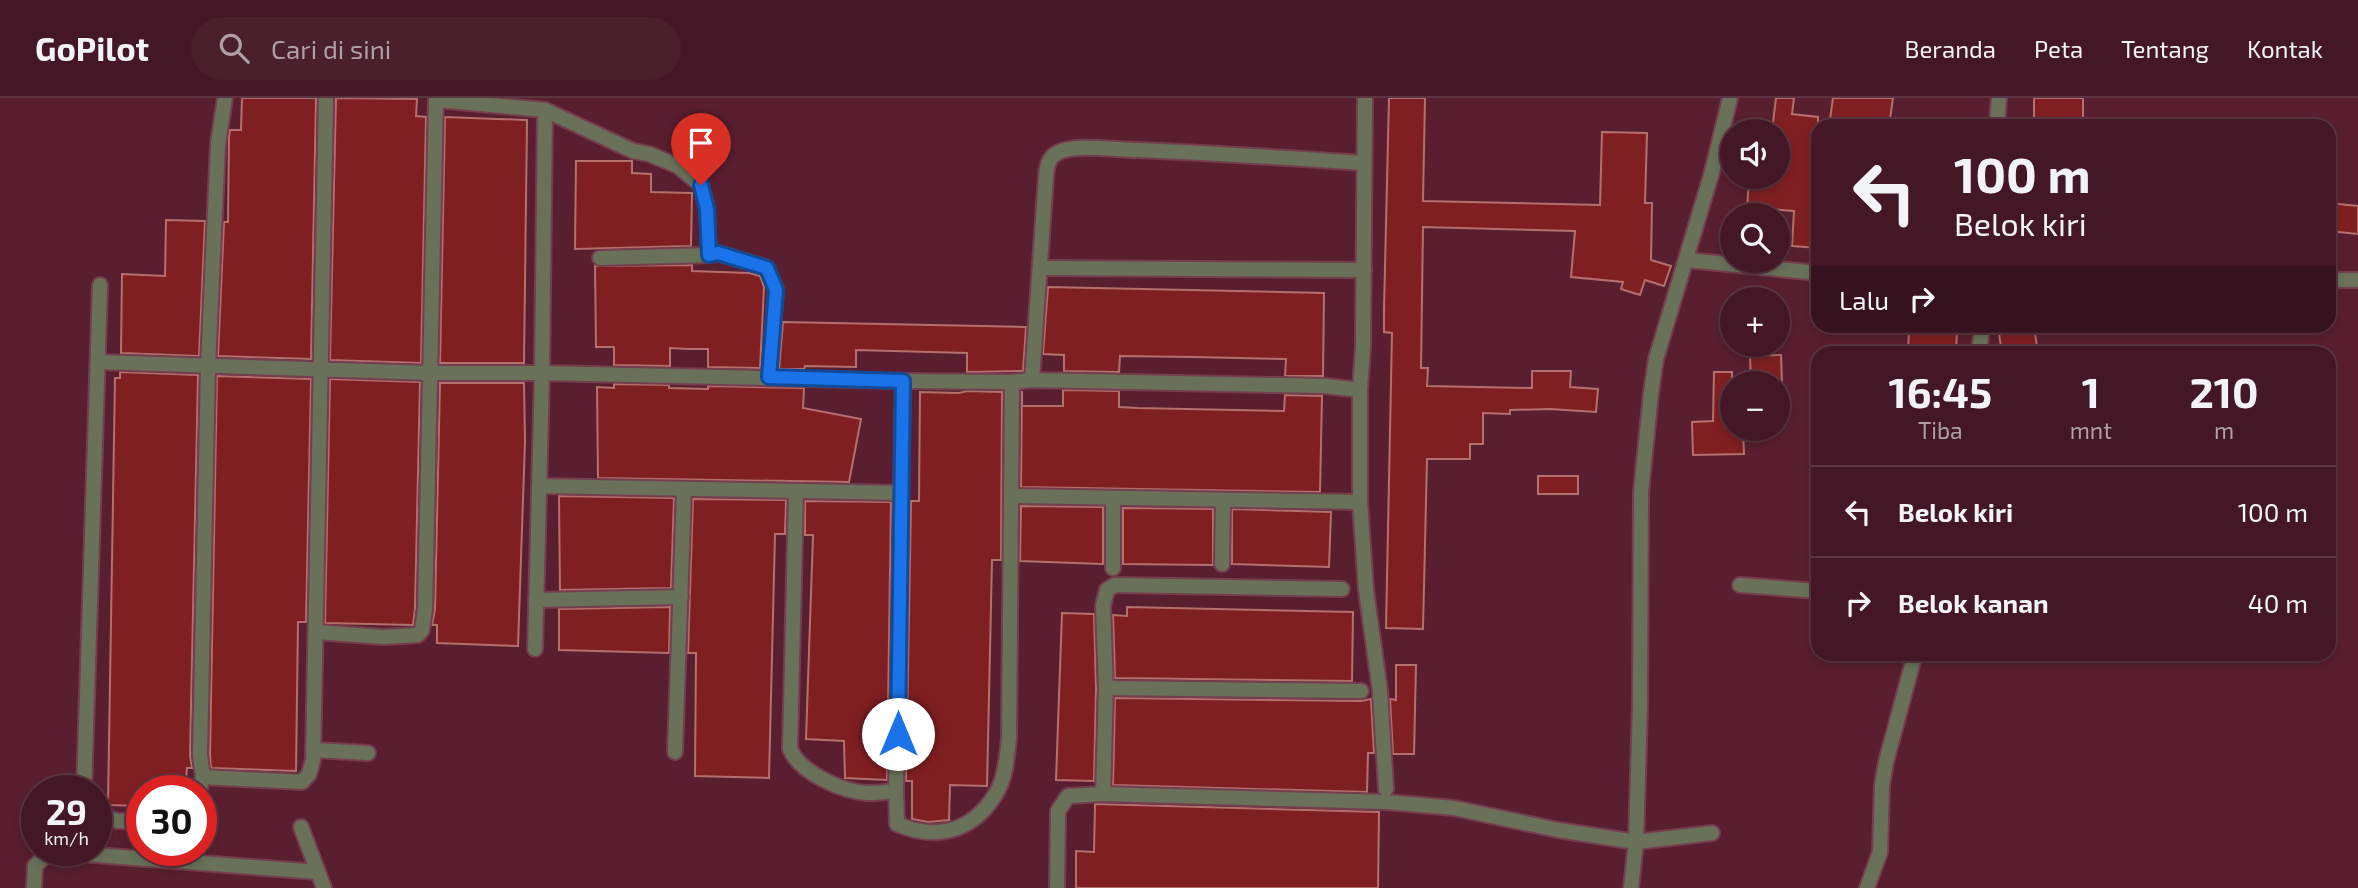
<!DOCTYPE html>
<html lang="id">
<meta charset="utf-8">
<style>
:root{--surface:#431725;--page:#4a202d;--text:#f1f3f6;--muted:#af9fa7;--line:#5b3642}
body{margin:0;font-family:"Exo 2",sans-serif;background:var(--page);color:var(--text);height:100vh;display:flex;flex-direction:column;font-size:26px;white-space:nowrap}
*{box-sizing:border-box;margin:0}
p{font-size:23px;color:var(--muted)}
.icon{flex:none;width:38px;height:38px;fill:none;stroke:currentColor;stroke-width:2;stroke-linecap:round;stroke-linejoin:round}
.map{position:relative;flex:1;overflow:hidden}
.sheet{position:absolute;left:1811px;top:248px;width:525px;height:315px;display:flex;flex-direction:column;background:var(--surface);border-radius:21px;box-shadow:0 4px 10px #0003,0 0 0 2px var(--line)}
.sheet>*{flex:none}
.banner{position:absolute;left:1811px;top:21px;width:525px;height:214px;border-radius:21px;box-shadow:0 4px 10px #0003,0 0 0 2px var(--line);background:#431725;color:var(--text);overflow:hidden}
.controls{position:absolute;left:1720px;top:21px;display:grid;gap:14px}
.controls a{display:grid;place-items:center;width:70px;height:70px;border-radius:50%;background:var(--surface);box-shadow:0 4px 10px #0003,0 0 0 2px var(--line);font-size:35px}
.speed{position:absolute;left:21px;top:677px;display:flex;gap:14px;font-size:35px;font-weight:700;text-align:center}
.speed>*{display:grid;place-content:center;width:91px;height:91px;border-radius:50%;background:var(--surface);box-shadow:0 4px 10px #0003,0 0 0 2px var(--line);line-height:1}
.speed small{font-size:18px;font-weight:400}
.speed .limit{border:10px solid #d22;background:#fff;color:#111}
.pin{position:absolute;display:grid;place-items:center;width:60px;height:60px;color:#fff;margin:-72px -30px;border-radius:50% 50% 50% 0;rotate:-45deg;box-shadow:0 0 7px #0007}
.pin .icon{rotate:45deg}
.me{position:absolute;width:77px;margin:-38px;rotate:0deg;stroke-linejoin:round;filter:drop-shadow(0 0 5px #0008)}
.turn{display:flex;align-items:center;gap:24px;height:147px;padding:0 28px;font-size:32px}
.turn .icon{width:91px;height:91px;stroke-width:2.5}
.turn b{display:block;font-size:49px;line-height:60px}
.then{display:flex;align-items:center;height:66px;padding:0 28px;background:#0003;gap:14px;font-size:26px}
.eta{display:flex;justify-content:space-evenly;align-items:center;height:119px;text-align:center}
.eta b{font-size:42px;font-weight:700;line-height:49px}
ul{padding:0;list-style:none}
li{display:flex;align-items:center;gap:21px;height:91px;padding:0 28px;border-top:2px solid var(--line)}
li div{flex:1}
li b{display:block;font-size:26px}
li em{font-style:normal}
header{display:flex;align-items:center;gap:42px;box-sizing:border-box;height:98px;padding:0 35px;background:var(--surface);border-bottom:2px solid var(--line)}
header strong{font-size:33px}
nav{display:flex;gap:38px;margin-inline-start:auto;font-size:24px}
.search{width:490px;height:63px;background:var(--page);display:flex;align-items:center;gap:18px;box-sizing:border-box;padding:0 24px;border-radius:38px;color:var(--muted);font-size:26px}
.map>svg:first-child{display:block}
.building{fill:#801f22;stroke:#b4706c;stroke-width:2}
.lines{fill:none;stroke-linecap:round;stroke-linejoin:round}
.street-casing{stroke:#753e4f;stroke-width:18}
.street{stroke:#697259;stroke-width:14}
.route-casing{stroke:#114b97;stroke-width:18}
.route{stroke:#1a73e8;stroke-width:12}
</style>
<header>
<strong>GoPilot</strong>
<div class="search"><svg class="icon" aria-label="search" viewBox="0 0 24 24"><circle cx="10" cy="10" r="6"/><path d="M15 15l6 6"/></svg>Cari di sini</div>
<nav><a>Beranda</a><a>Peta</a><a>Tentang</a><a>Kontak</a></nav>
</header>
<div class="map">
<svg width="2358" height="790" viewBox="0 0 2358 790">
<rect width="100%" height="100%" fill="#591f31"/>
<!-- building -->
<g class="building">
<path d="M 242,0 L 316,0 L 311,261 L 218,258 L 224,124 L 228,124 L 229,38 L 230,32 L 241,32 Z"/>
<path d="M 336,0 L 417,1 L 416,18 L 426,19 L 421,265 L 330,262 Z"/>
<path d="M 1389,0 L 1425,0 L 1423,103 L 1600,107 L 1602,34 L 1647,35 L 1645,105 L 1652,105 L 1651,162 L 1671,168 L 1664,188 L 1645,182 L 1640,197 L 1621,191 L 1623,184 L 1571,179 L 1575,133 L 1423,129 L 1421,270 L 1428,270 L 1427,288 L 1532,290 L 1532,273 L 1571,273 L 1570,289 L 1598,291 L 1596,314 L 1550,311 L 1510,312 L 1510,316 L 1483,315 L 1483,346 L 1470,346 L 1470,361 L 1427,361 L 1423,531 L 1386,530 L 1392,235 L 1384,234 L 1384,211 Z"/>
<path d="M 1776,0 L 1794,0 L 1792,16 L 1818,19 L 1818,150 L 1792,148 L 1794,113 L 1747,109 L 1749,84 L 1759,85 L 1760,79 L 1778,79 L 1778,33 L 1772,33 Z"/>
<path d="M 1833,0 L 1893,0 L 1889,28 L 1829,28 Z"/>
<rect x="2034" y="0" width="49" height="28"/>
<path d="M 445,19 L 527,22 L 524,265 L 440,265 Z"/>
<path d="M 576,63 L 632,63 L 632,75 L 651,76 L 651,94 L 692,95 L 691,148 L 575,151 Z"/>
<path d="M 2329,105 L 2358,108 L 2358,136 L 2329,133 Z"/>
<path d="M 166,122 L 205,123 L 199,258 L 121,255 L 122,176 L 165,178 Z"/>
<path d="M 692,167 L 692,173 L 749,175 L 760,178 L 764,189 L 760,270 L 708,269 L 708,251 L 689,251 L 670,250 L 670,268 L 614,267 L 614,249 L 596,249 L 595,168 Z"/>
<path d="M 1048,189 L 1324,195 L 1323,278 L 1285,278 L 1286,261 L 1194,259 L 1120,258 L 1119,274 L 1064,273 L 1064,257 L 1043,256 Z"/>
<path d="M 783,224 L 1026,229 L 1023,273 L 967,274 L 967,255 L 856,252 L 856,269 L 805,268 L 804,271 L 779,271 Z"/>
<path d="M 1998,228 L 2034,228 L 2038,256 L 2002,256 Z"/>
<path d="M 1909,231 L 1957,232 L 1956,256 L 1908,256 Z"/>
<path d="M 1781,257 L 1782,285 L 1751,285 L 1750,258 Z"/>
<path d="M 120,274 L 198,277 L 190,657 L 192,670 L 187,670 L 185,693 L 142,693 L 142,708 L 108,707 L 115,280 L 120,280 Z"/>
<path d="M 1714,274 L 1732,274 L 1732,331 L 1743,331 L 1744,356 L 1693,357 L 1692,324 L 1713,323 Z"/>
<path d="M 217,278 L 311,281 L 306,524 L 298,524 L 296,673 L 211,670 L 210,656 Z"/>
<path d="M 330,281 L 420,284 L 415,510 L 413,527 L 325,525 Z"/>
<path d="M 440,285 L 524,285 L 525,343 L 518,548 L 437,545 L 437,527 L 432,527 L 435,511 Z"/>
<path d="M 614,286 L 669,287 L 669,290 L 708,291 L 708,288 L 804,290 L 803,310 L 861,321 L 849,384 L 598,380 L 597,289 L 614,290 Z"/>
<path d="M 1063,292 L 1119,293 L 1119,309 L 1137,310 L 1284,313 L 1285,297 L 1322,298 L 1320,394 L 1021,389 L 1022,293 L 1022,308 L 1063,308 Z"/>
<path d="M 967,293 L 1002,294 L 1001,462 L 992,462 L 987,688 L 950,687 L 949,722 L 928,724 L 912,721 L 912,683 L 906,683 L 911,403 L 919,403 L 920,294 L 959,295 Z"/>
<rect x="1538" y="378" width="40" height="18"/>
<path d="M 559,398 L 674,400 L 671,490 L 560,492 Z"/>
<path d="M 693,401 L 786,402 L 785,436 L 775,436 L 769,680 L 695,678 L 696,555 L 688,555 Z"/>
<path d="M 805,403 L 891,404 L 887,682 L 845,680 L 844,643 L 806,641 L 813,437 L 805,437 Z"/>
<path d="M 1021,408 L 1103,409 L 1103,466 L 1020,463 Z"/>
<path d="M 1123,410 L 1213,411 L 1213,467 L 1123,466 Z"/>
<path d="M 1232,411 L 1331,414 L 1329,469 L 1232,466 Z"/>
<path d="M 670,509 L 669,555 L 559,552 L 559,511 Z"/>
<path d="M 1127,509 L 1353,514 L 1352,583 L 1115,580 L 1113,517 L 1127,518 Z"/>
<path d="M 1062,515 L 1094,516 L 1096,590 L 1094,683 L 1056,682 Z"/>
<path d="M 1396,567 L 1416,567 L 1414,656 L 1393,656 L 1390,601 L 1396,602 Z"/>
<path d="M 1115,600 L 1361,603 L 1371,601 L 1374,655 L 1368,655 L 1367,694 L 1113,687 Z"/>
<path d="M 1095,706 L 1379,714 L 1378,790 L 1076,790 L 1076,753 L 1094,754 Z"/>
</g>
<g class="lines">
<!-- street casing -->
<g class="street-casing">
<g id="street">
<path d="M 545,12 L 633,53 L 649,56 L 678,68 L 701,87 L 707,111 L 709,157 L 718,155 L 767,170 L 776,192 L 769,279"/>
<path d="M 1997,28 L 1999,0"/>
<path d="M 600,160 L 709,157"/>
<path d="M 1687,162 L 1818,175"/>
<path d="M 1041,170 L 1364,172"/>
<path d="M 2329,182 L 2358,182"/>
<path d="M 1979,256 L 1982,228"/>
<path d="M 99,264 L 429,275 L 542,275 L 903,283 L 1012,284 L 1032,282 L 1325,288 L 1360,292 L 1363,249 L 1365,0"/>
<path d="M 1032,282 L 1046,78 C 1047,69 1048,60 1057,55 C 1074,45 1116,52 1137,52 C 1213,55 1289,60 1364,65"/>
<path d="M 1360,292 L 1360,404 L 1366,492 L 1380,593 L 1386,691"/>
<path d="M 539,388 L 900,395"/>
<path d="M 796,394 L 790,651 C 800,675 843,694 868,695 C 877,695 887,694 896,693 L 903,283"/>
<path d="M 1011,398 L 1360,404"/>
<path d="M 1222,466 L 1223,402"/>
<path d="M 1113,470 L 1113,400"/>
<path d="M 1740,487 L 1818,493"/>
<path d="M 536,502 L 681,499"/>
<path d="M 317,534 L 383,539 L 418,537 L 422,532 L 425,511 L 436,2 L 545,12 L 542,275 L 535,551"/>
<path d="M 1106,590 L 1361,593"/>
<path d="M 314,652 L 368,655"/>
<path d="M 675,654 L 684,392"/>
<path d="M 203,679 L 302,684 L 309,676 L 313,662 L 326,0"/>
<path d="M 84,693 L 100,187"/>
<path d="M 199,693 L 203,679 L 200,657 L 208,269 L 218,46 L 225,0"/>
<path d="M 896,693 L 897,726 C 939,744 977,732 999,690 C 1006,675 1007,657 1009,641 L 1012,284"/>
<path d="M 1103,696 L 1106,590 L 1103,508 L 1107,492 L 1115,487 L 1342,491"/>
<path d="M 96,717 L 118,723 L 142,723"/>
<path d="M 301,729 L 324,790"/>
<path d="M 34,790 L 35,768 L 43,760 L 56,754 L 318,774"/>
<path d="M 1057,790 L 1058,713 L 1068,698 L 1103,696 L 1387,704 L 1454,710 L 1558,732 L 1636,744 L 1712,735"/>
<path d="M 1631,790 L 1636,744 L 1640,607 L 1641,394 L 1651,295 L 1656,261 L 1712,74 L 1730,0"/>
<path d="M 1867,790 L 1880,754 L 1882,687 L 1886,664 L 1915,556"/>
</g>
</g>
<!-- street -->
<use href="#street" class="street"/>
</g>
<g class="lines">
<!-- route casing -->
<g class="route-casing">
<path id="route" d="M 701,87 L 707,111 L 709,157 L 718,155 L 767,170 L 776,192 L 769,279 L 903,283 L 898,636"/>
</g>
<!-- route -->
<use href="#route" class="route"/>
</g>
</svg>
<div class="controls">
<a><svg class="icon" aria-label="sound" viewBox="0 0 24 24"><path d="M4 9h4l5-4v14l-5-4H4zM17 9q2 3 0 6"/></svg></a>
<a><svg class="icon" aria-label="search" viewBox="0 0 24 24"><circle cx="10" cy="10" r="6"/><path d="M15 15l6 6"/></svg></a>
<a>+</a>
<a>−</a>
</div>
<div class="speed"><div>29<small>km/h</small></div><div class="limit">30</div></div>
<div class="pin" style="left:701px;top:87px;background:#d93025"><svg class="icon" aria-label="arrive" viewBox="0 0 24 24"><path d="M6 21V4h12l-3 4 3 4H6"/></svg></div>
<svg class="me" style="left:898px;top:636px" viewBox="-20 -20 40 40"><circle r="19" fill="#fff"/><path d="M0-13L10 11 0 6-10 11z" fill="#1a73e8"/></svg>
<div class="banner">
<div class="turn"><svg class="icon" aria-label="left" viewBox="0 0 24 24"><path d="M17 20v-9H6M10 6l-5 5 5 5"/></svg><div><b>100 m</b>Belok kiri</div></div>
<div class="then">Lalu<svg class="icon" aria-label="right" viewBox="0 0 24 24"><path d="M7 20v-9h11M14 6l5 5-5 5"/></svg></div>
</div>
<section class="sheet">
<div class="eta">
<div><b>16:45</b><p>Tiba</p></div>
<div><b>1</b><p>mnt</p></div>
<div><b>210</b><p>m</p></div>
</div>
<ul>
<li><svg class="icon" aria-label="left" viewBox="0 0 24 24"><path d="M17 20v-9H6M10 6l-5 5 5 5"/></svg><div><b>Belok kiri</b></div><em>100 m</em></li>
<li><svg class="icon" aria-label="right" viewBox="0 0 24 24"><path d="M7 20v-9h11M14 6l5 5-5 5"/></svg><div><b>Belok kanan</b></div><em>40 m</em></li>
</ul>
</section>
</div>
